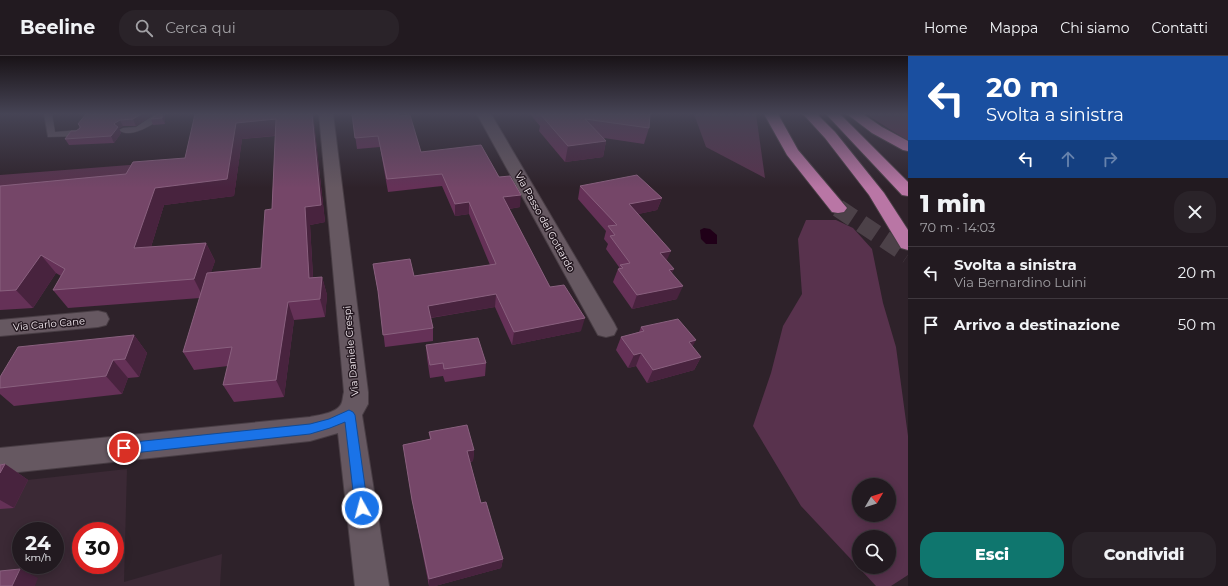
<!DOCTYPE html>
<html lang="it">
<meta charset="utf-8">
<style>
:root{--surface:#221a20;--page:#2a2329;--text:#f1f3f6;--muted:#a2a1a5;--line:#3f383e;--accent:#0f766e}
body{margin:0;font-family:Montserrat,sans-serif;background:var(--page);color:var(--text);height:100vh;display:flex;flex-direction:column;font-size:15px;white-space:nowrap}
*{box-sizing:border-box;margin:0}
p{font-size:13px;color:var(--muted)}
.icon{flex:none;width:22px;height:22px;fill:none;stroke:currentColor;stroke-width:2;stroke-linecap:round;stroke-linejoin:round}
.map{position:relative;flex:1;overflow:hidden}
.drawer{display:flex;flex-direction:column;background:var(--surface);width:320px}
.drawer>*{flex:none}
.guide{background:#1a4fa0;color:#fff;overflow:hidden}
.needle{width:26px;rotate:51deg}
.tools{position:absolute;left:852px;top:422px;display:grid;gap:8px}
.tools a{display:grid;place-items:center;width:44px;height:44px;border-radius:50%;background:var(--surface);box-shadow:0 2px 10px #0003,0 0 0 1px var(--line);font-size:20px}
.speed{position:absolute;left:12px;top:466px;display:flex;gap:8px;font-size:20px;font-weight:700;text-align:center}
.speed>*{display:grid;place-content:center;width:52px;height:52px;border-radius:50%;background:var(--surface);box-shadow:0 2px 10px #0003,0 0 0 1px var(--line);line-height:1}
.speed small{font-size:10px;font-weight:400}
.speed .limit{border:6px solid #d22;background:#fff;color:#111}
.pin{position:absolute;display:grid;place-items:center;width:34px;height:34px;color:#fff;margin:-17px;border:2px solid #fff;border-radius:50%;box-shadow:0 1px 4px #0007}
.me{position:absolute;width:44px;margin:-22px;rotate:353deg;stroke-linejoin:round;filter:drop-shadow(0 0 3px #0008)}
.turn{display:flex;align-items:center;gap:14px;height:84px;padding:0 12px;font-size:18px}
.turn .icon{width:52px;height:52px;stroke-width:2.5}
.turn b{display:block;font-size:28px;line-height:34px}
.lanes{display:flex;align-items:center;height:38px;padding:0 12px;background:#0003;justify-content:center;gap:20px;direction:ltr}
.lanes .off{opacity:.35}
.round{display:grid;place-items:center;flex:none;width:42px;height:42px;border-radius:16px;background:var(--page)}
.headline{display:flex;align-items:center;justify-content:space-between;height:68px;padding:0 12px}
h1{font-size:24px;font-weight:800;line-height:30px}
.button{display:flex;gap:8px;margin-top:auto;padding:8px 12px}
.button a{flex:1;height:46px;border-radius:16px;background:var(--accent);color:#fff;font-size:16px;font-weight:800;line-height:46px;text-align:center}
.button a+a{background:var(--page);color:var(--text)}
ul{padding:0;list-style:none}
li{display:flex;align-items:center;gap:12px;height:52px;padding:0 12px;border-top:1px solid var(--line)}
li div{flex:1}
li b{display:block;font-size:15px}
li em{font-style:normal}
header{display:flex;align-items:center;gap:24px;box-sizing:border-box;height:56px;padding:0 20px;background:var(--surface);border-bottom:1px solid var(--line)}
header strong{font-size:19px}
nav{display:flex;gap:22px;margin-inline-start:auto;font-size:14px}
.search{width:280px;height:36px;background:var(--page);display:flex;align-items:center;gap:10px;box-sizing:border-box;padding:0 14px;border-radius:16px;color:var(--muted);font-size:15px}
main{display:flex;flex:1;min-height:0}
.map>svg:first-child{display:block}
.built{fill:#3b2935;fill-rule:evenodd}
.green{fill:#58324d;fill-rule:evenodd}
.water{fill:#200018}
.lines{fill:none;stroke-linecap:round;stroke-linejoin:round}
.motorway-tunnel{stroke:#4c4148;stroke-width:18;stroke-dasharray:18 10;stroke-linecap:butt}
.service-casing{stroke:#483d44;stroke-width:1}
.minor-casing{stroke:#483d44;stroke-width:2}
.motorway-casing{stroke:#483d44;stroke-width:2}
.service{fill:#665861;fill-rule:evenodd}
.minor{fill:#665861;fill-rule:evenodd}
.motorway{fill:#b976a5;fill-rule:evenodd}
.wall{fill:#653157;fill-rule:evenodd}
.shaded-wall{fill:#48233e}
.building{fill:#754668;stroke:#89607e}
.route{fill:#1a73e8;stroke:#114b97}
.labels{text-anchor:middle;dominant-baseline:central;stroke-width:3;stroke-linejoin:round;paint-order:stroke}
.street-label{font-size:10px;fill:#f7eef4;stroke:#241820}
</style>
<header>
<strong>Beeline</strong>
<div class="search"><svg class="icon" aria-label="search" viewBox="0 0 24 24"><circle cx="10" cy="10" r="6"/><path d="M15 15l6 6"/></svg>Cerca qui</div>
<nav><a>Home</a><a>Mappa</a><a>Chi siamo</a><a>Contatti</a></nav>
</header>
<main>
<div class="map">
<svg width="908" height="530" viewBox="0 0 908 530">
<rect width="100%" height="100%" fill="#2e222a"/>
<!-- built -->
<path class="built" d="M 127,413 L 124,526 L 222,498 L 220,530 L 0,530 L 0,427 ZM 21,475 L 55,475 L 55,509 L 21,509 ZM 81,475 L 115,475 L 115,509 L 81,509 Z"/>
<!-- green -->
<g class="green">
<path d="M 694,58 L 756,58 L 765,122 L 706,91 Z"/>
<path d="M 867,58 L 908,58 L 908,85 L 872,62 Z"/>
<path d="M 181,105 L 177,120 L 0,136 L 0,119 Z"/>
<path d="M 806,164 L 836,164 L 853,172 L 872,193 L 883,247 L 896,291 L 908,380 L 908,519 L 891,530 L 876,530 L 801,450 L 753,370 L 771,317 L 783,270 L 802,238 L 798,183 ZM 859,429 L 889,429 L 889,459 L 859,459 ZM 859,481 L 889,481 L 889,511 L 859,511 Z"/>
</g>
<!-- water -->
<path class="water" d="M 704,172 L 710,173 L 717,179 L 717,188 L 706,188 L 701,183 L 700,174 Z"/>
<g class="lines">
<!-- motorway-tunnel -->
<path class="motorway-tunnel" d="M 838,152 L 908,199"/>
<!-- service casing -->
<g class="service-casing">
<g id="service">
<path d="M 44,58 L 52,58 L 55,76 L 79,74 L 83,77 L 79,80 L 48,81 Z"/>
<path d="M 156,58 L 165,58 C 157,67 130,84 119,74 L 123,72 L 136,71 Z"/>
</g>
</g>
<!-- minor casing -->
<g class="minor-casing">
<g id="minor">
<path d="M 319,58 L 333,58 L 368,336 L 368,348 L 362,359 L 389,530 L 355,530 L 338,377 L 310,385 L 0,418 L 0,392 L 310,361 C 319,359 339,357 342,346 C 343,343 343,339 344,336 Z"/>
<path d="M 477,58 L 491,58 L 614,267 L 617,273 L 614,279 L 606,281 L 598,279 Z"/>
<path d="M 98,255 L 106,257 L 109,263 L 106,269 L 98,271 L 0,280 L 0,264 Z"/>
</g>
</g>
<!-- motorway casing -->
<g class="motorway-casing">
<g id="motorway">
<path d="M 764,58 L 778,58 L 798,94 L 847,152 L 844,156 L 838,157 L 832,156 L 787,99 Z"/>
<path d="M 803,58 L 817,58 L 835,76 L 884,137 L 908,174 L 908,194 L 901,192 L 869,139 L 825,82 Z"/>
<path d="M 826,58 L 840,58 L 908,126 L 908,140 L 902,139 Z"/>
<path d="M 847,58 L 863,58 L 882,71 L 908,85 L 908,95 L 903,94 L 872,77 Z"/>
</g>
</g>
<!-- service -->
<use href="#service" class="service"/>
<!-- minor -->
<use href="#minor" class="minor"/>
<!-- motorway -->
<use href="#motorway" class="motorway"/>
</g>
<!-- wall -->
<g class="wall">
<path d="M 86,58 L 154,58 L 136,70 L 123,70 L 119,72 L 121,77 L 114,87 L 69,89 L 65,83 L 80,72 L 78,68 Z"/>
<path d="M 158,58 L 164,58 L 165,60 L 165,68 L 153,69 L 151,63 Z"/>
<path d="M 195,58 L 313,58 L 325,166 L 310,169 L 313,221 L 322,221 L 327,239 L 325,261 L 294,264 L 284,341 L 234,346 L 223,329 L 228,310 L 194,314 L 183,296 L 200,242 L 68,252 L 53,234 L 61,220 L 56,217 L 33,252 L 0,254 L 0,130 L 126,118 L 185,102 ZM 275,80 L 272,153 L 261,212 L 211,216 L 215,205 L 206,187 L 151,191 L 164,149 L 234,140 L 242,83 Z"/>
<path d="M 352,58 L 398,60 L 421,96 L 499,121 L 520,151 L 509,153 L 550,231 L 581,275 L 512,289 L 495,251 L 431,262 L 433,272 L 433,285 L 385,291 L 379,241 L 373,208 L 414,220 L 490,209 L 469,158 L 455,160 L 442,130 L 388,136 L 380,91 L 357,93 Z"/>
<path d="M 530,58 L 650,58 L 649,72 L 644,88 L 604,82 L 606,85 L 603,101 L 565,106 L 539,75 L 540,70 Z"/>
<path d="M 580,130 L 662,142 L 657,154 L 638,158 L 667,205 L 672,218 L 677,243 L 632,253 L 613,226 L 618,213 L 619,213 L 619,211 L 606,193 L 608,188 L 604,183 L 606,175 L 578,143 Z"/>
<path d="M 641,271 L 692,291 L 701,301 L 694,314 L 647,327 L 636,310 L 628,312 L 616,294 L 621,281 L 639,276 Z"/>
<path d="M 134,279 L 147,297 L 139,321 L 128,322 L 122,338 L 14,350 L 0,338 L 0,321 Z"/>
<path d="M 426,289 L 486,307 L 485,320 L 445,326 L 443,320 L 430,322 L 427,302 Z"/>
<path d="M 429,376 L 474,394 L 473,405 L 470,406 L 481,447 L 503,503 L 501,512 L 435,530 L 429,530 L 414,454 L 403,389 L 430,383 Z"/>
<path d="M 5,408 L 28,424 L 14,452 L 0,453 L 0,409 Z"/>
</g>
<!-- shaded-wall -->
<g class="shaded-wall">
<path d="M 141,58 L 154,58 L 136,70 L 133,63 Z"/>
<path d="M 162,58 L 164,58 L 165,60 L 165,68 L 162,62 Z"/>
<path d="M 312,58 L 313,58 L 325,166 L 310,169 L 314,240 L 309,222 L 305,151 Z"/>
<path d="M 276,63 L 281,79 L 242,83 L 234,140 L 164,149 L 145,210 L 134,192 L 155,132 L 236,67 Z"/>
<path d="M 120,64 L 123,70 L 119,72 L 121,77 L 114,87 L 111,80 L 115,67 Z"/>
<path d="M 606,85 L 603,101 L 565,106 L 568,90 Z"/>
<path d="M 521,139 L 520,151 L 502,154 L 503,141 Z"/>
<path d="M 662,142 L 657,154 L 625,161 L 629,148 Z"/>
<path d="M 469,146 L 469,158 L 455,160 L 455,148 Z"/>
<path d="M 206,187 L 215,205 L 203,241 L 194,223 Z"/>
<path d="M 671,195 L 665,208 L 660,197 Z"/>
<path d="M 41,199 L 56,217 L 33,252 L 16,234 Z"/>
<path d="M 674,213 L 668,226 L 669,214 Z"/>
<path d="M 322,221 L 327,239 L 325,261 L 320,243 Z"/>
<path d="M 683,230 L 677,243 L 632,253 L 637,239 Z"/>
<path d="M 496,238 L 495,251 L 429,262 L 428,250 Z"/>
<path d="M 288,246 L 294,264 L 284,341 L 276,324 Z"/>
<path d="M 585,262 L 581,275 L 512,289 L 514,276 Z"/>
<path d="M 134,279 L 147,297 L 139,321 L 125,303 Z"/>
<path d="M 696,284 L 689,297 L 689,286 Z"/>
<path d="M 641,297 L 636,310 L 628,312 L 634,299 Z"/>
<path d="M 701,301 L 694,314 L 647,327 L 653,314 Z"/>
<path d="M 113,304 L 128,322 L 122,338 L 106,320 Z"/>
<path d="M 474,394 L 473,405 L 467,406 L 467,395 Z"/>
<path d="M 5,408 L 28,424 L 14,452 L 0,444 L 0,417 Z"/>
<path d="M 503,503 L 501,512 L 435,530 L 429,530 L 429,523 Z"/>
<path d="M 20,513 L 38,522 L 35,530 L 12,530 Z"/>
</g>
<!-- building -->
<g class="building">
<path d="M 86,58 L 141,58 L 133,63 L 120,64 L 115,67 L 114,68 L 118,71 L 111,80 L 65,83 L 71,75 L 76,75 L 80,72 L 80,70 L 78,68 Z"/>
<path d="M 158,58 L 162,58 L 162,62 L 151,63 Z"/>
<path d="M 195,58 L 312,58 L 321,149 L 305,151 L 309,222 L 322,221 L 320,243 L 288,246 L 276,324 L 223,329 L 232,291 L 183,296 L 207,217 L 261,212 L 265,154 L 272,153 L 276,63 L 236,67 L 227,123 L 155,132 L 134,192 L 206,187 L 194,223 L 53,234 L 65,213 L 41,199 L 16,234 L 0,235 L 0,130 L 126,118 L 133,106 L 185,102 Z"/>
<path d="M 352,58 L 398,58 L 398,60 L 410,59 L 421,96 L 481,89 L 499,121 L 510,120 L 521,139 L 503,141 L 550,231 L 564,229 L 585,262 L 514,276 L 496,238 L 428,250 L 433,272 L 383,279 L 378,235 L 373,208 L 410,203 L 414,220 L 496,208 L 469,146 L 455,148 L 442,118 L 387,123 L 378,80 L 355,82 Z"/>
<path d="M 544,58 L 650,58 L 649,72 L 585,63 L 606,85 L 568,90 L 541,59 L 545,59 Z"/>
<path d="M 637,119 L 662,142 L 629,148 L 671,195 L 660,197 L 674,213 L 669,214 L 683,230 L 637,239 L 618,213 L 623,212 L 620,209 L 630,207 L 610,180 L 615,179 L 608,170 L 617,169 L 580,130 Z"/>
<path d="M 678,263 L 696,284 L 689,286 L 701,301 L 653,314 L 641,297 L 634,299 L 621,281 L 644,275 L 641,271 Z"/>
<path d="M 134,279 L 125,303 L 113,304 L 106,320 L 0,332 L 0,321 L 18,291 Z"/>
<path d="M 478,282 L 486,307 L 444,313 L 443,307 L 430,309 L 426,289 Z"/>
<path d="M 467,369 L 474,394 L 467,395 L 481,447 L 486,446 L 503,503 L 429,523 L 412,444 L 403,389 L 431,383 L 429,376 Z"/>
<path d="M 5,408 L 0,417 L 0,409 Z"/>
<path d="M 20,513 L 12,530 L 0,530 L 0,515 Z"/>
</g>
<!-- sky -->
<linearGradient id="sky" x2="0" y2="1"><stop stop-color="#191317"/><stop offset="0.44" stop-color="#464455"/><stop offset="1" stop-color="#464455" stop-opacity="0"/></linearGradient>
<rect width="908" height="132" fill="url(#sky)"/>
<!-- route -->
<path class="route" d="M 349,354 L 353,356 L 355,359 L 368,452 L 366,457 L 362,458 L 357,457 L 355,452 L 345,366 L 330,372 L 310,378 L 124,398 L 120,396 L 118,392 L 120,389 L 124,387 L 310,368 L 329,363 Z"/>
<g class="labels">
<!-- street labels -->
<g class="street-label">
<text transform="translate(545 166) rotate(61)">Via Passo del Gottardo</text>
<text transform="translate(49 268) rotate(-5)">Via Carlo Cane</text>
<text transform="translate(351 295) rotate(-95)">Via Daniele Crespi</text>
</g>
</g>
</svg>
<div class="tools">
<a><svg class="needle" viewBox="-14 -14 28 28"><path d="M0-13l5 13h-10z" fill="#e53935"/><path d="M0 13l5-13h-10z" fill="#a2a1a5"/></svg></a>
<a><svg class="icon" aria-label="search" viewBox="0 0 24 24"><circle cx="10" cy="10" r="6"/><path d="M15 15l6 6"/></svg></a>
</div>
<div class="speed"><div>24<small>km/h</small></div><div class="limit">30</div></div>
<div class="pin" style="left:124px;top:392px;background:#d93025"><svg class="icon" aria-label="arrive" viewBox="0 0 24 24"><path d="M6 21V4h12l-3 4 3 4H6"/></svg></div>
<svg class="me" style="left:362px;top:452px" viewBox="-20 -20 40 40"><circle r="17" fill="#1a73e8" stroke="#fff" stroke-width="3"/><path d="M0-11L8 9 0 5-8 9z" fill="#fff"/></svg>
</div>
<section class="drawer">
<div class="guide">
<div class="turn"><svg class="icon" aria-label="left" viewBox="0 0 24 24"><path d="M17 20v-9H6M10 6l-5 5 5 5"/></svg><div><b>20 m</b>Svolta a sinistra</div></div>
<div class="lanes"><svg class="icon" aria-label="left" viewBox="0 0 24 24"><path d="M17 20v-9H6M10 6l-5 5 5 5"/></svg><svg class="icon off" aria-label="ahead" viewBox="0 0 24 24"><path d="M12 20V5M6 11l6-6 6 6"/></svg><svg class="icon off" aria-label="right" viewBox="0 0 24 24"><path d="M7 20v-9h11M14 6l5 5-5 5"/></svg></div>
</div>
<div class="headline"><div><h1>1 min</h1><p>70 m · 14:03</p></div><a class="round"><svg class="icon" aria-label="close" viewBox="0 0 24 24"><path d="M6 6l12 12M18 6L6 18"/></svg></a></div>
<ul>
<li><svg class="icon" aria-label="left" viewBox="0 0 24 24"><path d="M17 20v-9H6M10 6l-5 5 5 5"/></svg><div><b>Svolta a sinistra</b><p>Via Bernardino Luini</p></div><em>20 m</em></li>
<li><svg class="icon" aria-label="arrive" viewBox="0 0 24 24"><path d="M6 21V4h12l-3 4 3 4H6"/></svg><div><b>Arrivo a destinazione</b></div><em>50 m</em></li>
</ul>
<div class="button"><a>Esci</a><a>Condividi</a></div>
</section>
</main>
